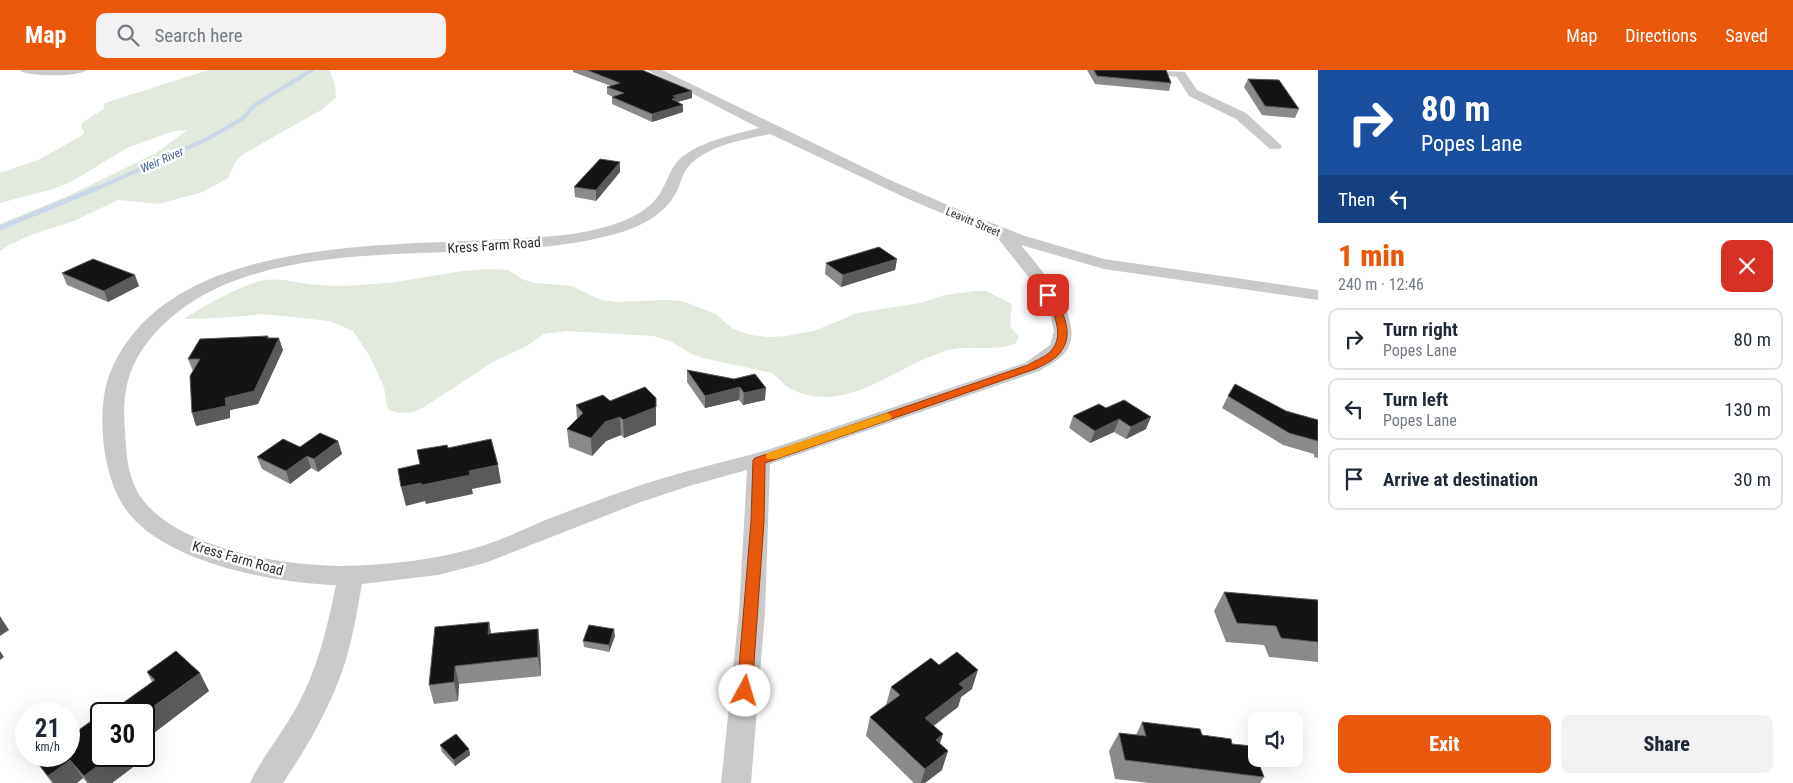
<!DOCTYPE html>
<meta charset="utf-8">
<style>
:root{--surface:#fff;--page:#f2f2f3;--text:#1f2937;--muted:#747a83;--line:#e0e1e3;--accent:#ea580c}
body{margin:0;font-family:"Roboto Condensed",sans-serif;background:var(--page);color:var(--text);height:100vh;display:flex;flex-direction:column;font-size:19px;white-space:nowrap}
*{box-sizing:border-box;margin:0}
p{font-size:16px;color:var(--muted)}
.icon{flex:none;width:28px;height:28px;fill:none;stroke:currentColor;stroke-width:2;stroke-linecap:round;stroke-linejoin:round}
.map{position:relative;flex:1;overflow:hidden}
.panel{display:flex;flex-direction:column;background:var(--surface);width:475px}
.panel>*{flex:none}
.hud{background:#1a4fa0;color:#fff;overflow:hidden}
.tools{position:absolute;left:1248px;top:642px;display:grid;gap:10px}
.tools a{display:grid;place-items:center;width:55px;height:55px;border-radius:10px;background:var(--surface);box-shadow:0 5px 20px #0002;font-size:25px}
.speed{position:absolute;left:15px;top:632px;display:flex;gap:10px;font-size:25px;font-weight:700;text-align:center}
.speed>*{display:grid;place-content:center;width:65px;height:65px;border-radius:50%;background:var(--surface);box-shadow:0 5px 20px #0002;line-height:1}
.speed small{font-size:12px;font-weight:400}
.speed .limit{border:2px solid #111;border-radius:8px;background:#fff;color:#111}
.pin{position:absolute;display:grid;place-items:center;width:42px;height:42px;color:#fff;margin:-21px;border-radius:10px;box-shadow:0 2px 8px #0006}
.me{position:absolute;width:55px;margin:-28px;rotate:6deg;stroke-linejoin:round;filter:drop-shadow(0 0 4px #0008)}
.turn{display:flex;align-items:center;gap:18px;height:105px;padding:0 20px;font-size:22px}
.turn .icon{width:65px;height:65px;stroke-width:2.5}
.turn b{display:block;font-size:35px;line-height:42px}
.then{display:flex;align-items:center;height:48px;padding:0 20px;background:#0003;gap:10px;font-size:19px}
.round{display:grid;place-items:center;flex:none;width:52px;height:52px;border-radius:10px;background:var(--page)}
.headline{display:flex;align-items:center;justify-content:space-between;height:85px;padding:0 20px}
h1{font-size:30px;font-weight:800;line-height:38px;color:var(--accent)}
.action{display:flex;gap:10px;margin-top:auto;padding:10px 20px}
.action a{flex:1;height:58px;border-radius:10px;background:var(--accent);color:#fff;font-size:20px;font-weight:800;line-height:58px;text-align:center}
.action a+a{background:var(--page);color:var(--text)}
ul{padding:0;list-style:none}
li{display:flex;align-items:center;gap:15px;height:62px;margin:0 10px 8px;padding:0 10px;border:2px solid var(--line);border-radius:10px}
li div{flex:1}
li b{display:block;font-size:19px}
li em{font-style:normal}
header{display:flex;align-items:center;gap:30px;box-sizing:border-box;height:70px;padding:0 25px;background:var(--accent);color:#fff}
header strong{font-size:24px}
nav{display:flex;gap:28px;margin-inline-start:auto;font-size:18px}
.search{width:350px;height:45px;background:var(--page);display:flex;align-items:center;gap:12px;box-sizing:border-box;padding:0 18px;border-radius:10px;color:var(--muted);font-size:19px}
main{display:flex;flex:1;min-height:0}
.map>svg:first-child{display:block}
.green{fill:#e1eadc}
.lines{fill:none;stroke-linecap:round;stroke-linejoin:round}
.stream-far1{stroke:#c9d8e9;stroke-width:4}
.stream{stroke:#c9d8e9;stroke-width:5}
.minor{fill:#cacaca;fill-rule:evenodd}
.wall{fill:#8a8a8a}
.shaded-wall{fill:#5a5a5a}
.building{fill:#141414;stroke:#5a5a5a}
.route{fill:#ea580c;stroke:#983908}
.slow{fill:#f59e0b}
.labels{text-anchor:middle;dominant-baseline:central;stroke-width:5;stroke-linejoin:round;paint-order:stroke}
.far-street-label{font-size:11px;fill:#2d2d2d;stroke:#fff}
.far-water-label{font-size:12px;font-style:italic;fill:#41648a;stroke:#fff}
.street-label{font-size:14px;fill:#2d2d2d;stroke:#fff}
</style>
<header>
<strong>Map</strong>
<div class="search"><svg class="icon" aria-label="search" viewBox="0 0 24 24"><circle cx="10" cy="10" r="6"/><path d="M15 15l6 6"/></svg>Search here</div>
<nav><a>Map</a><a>Directions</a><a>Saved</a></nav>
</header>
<main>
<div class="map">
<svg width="1318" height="713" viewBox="0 0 1318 713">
<rect width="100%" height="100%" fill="#fff"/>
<!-- green -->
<g class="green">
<path d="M 208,0 L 329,0 L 335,14 L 336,27 L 323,39 L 245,83 L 236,91 L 228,108 L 203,122 L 158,134 L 118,130 L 74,151 L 31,165 L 9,175 L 0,181 L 0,154 L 68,126 L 156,83 L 187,60 L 174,61 L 127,78 L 71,112 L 53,119 L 0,133 L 0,103 L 38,90 L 83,65 L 84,61 L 81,57 L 83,52 L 104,39 L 104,34 L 108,32 Z"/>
<path d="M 489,199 L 508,200 L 522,209 L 534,213 L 572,216 L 601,230 L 616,232 L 665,230 L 682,231 L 716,244 L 733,259 L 750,265 L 768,267 L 787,266 L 814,261 L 857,243 L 920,233 L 945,225 L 976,221 L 986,221 L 1012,234 L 1010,256 L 1019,267 L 1016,273 C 995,283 972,274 949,280 C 896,294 847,348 789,318 C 785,316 778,307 772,303 L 703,288 L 692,284 L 670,271 L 653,266 L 566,261 L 544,264 L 527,276 L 493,292 L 424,337 L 413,342 L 400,343 L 389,340 L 387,337 L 384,317 L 369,285 L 353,261 L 329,251 L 263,244 L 221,248 L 184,249 C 201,237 246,212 266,210 C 285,208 300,214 319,215 C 337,217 358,215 376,214 C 414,211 451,200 489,199 Z"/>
</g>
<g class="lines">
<!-- stream-far1 -->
<path class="stream-far1" d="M 94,120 L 209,68 L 242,49 L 255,35 L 312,0"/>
<!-- stream -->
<path class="stream" d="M 0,158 L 97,118"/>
<!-- minor -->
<g class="minor">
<path d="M 19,0 L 87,0 C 79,7 27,7 19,0 Z"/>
<path d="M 647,0 L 662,0 L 890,110 L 971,145 L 1025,166 L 1104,189 L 1318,220 L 1318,230 L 1104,199 L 1021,175 C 1039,197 1080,243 1070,273 C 1066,287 1051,294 1039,301 L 770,394 L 765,542 L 751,713 L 721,713 L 739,542 L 747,400 L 689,416 L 638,433 L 485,493 L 438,505 L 362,514 C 357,541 353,567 345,593 C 331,636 308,676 283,713 L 250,713 C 262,687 282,664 296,638 C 318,599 327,558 336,515 C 273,513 155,492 121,432 C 102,399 96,339 110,303 C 166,166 381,177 504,169 C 535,167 567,167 597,159 C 620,154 651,142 662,120 C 668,109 671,96 682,87 C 704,70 733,65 759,58 ZM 770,64 L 906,128 L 996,166 L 1027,205 L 1044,232 L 1051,247 L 1054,261 L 1050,275 L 1025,293 C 966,313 906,333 847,353 C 816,363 785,375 753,384 C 715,394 678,403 641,415 C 610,426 579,437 548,449 C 526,458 505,469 482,476 C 437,490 387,495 340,496 C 282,496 168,477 137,421 C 127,402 126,381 125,360 C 122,325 127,296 151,268 C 250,150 468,201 603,167 C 631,161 663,149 677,121 C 681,113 682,104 688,97 C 707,75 744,70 770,64 Z"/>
<path d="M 1140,0 L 1185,2 L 1197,20 L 1246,43 L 1282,76 L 1280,79 L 1270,79 L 1236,49 L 1189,26 L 1177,7 L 1146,3 Z"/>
</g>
</g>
<!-- wall -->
<g class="wall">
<path d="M 573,0 L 642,0 L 692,21 L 692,28 L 677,32 L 683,35 L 683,42 L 652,52 L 612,34 L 612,27 L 613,27 L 607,24 L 607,17 L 611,16 L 573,2 Z"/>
<path d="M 1087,0 L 1166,0 L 1171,13 L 1169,21 L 1095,14 Z"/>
<path d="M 1248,9 L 1299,39 L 1295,48 L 1262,45 L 1244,17 Z"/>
<path d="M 620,92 L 620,102 L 596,131 L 575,127 L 574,117 Z"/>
<path d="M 897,189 L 895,200 L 841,217 L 825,204 L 826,193 Z"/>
<path d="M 62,203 L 139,216 L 108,232 L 67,215 Z"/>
<path d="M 268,266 L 269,268 L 283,280 L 258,334 L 230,340 L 230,348 L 196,356 L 193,301 L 188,289 Z"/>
<path d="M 687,300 L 734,309 L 765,330 L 743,335 L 739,330 L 705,338 L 687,312 Z"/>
<path d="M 1228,326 L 1318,350 L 1318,388 L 1314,387 L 1314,384 L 1283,375 L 1222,338 Z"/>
<path d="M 656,328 L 656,355 L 624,368 L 621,365 L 606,371 L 592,386 L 569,377 L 567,359 L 577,349 L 576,335 L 610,331 Z"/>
<path d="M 1106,338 L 1146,359 L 1126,369 L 1114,362 L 1090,373 L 1069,358 L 1073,346 Z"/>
<path d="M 338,371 L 342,384 L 318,402 L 311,398 L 290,414 L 262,399 L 257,387 L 300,377 Z"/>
<path d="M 1224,522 L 1318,530 L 1318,592 L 1269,587 L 1264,575 L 1226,572 L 1214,541 Z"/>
<path d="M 489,552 L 491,563 L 538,559 L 540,578 L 541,606 L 459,614 L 458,631 L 434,634 L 429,615 Z"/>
<path d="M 615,566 L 609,582 L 584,577 L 583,571 Z"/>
<path d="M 939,595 L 972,619 L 961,627 L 958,637 L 934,656 L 940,674 L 942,700 L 925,713 L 914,713 L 866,666 L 870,647 L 886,635 L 891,617 Z"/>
<path d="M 147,602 L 209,621 L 146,669 L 153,682 L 112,713 L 87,713 L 83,708 L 77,713 L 52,713 L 36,691 L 39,689 L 38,686 L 69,686 L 116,638 L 152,612 Z"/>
<path d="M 1142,652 L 1202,665 L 1232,674 L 1264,707 L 1260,713 L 1150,713 L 1115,709 L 1109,681 L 1119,663 L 1136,665 Z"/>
<path d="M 440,675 L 469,679 L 470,685 L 455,696 L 442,682 Z"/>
</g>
<!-- shaded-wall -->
<g class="shaded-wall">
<path d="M 692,21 L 692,28 L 677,32 L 672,36 L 673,26 Z"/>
<path d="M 683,35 L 683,42 L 652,52 L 652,44 Z"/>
<path d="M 620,92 L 620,102 L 596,131 L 596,120 Z"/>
<path d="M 897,189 L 895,200 L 841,217 L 843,205 Z"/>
<path d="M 135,205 L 139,216 L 108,232 L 104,221 Z"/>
<path d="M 279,268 L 283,280 L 258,334 L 230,340 L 230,348 L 196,356 L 192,343 L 225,328 Z"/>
<path d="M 740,317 L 739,330 L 705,338 L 705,326 Z"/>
<path d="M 766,318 L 765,330 L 743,335 L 744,323 Z"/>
<path d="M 656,337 L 656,355 L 624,368 L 623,350 Z"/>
<path d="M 620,347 L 621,365 L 606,371 L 592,386 L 591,368 L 605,352 Z"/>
<path d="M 1151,347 L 1146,359 L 1126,369 L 1131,357 Z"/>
<path d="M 1119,349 L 1114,362 L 1090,373 L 1095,361 Z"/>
<path d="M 338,371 L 342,384 L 318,402 L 314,389 Z"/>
<path d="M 307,386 L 311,398 L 290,414 L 286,401 Z"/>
<path d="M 498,395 L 501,413 L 472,419 L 473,424 L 426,434 L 425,431 L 406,436 L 401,417 L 469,401 Z"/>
<path d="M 0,546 L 9,560 L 0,566 Z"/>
<path d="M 489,552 L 492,571 L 488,564 Z"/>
<path d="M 538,559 L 540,578 L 541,606 L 538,587 Z"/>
<path d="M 614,559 L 615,566 L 609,582 L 609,575 Z"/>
<path d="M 0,581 L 4,587 L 0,590 Z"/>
<path d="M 455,596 L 459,614 L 458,631 L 454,612 Z"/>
<path d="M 978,600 L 972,619 L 961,627 L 958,637 L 919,666 L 925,648 L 959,614 Z"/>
<path d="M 200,603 L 209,621 L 146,669 L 153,682 L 112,713 L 89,713 L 84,706 L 111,686 L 144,686 L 144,644 Z"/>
<path d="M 943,664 L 937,683 L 936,670 Z"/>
<path d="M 469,679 L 470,685 L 455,696 L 454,690 Z"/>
<path d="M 948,681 L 942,700 L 925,713 L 921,713 L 925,699 Z"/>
<path d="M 70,690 L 83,708 L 77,713 L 54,713 L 48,706 Z"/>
</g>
<!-- building -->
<g class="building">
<path d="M 587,0 L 642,0 L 692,21 L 673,26 L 677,28 L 672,29 L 683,35 L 652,44 L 612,27 L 624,23 L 607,17 L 620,13 Z"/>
<path d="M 1094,0 L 1166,0 L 1171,13 L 1097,6 Z"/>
<path d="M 1248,9 L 1279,10 L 1299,39 L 1265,36 Z"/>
<path d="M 600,89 L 620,92 L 596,120 L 574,117 Z"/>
<path d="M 879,177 L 897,189 L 843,205 L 826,193 Z"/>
<path d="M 93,189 L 135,205 L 104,221 L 62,203 Z"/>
<path d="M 268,266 L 267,268 L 279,268 L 254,321 L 225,328 L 226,336 L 192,343 L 190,306 L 200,289 L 188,289 L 200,269 Z"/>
<path d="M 687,300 L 734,309 L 755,304 L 766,318 L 744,323 L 740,317 L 705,326 Z"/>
<path d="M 1235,314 L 1286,341 L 1318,350 L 1318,371 L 1289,363 L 1228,326 Z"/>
<path d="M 645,317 L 656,328 L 656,337 L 623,350 L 620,347 L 605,352 L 591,368 L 567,359 L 583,343 L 576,335 L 603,325 L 610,331 Z"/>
<path d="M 1124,330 L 1151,347 L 1131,357 L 1119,349 L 1095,361 L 1073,346 L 1099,334 L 1106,338 Z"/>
<path d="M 320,363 L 338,371 L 314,389 L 307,386 L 286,401 L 257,387 L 283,369 L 300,377 Z"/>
<path d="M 491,369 L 498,395 L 469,401 L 470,405 L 422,415 L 421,413 L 401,417 L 398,399 L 420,394 L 417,380 L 447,375 L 448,378 Z"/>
<path d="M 1224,522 L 1318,530 L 1318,572 L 1281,568 L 1276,556 L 1237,553 Z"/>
<path d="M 489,552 L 488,564 L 538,559 L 538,587 L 455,596 L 454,612 L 429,615 L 435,557 Z"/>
<path d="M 589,555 L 614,559 L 609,575 L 583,571 Z"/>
<path d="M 176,581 L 200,603 L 143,644 L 101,644 L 113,635 L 116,638 L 155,610 L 147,602 Z"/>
<path d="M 957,582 L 978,600 L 959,614 L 964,618 L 925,648 L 943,664 L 936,670 L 948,681 L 925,699 L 870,647 L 900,625 L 891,617 L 931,588 L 939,595 Z"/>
<path d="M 101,644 L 101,686 L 111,686 L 84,706 L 70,690 L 48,706 L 36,691 L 40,688 L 39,686 L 69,686 L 69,667 Z"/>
<path d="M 1142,652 L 1200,659 L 1202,665 L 1231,669 L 1232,674 L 1252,676 L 1264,707 L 1125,690 L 1119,663 L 1146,666 Z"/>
<path d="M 456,664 L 469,679 L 454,690 L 440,675 Z"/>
</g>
<!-- route -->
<path class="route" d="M 1048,222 L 1052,223 C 1064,243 1077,268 1056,287 C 1050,292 1042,296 1035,299 L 765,393 L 764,451 L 752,621 L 750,626 L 745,628 L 739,626 L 737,621 L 751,451 L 753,390 L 755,388 L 1028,295 C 1034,291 1043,288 1049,283 C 1067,266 1053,242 1044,225 Z"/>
<!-- slow -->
<path class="slow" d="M 887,343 L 892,346 L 891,349 L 776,389 L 767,389 L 766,386 L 767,383 Z"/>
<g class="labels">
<!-- far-street labels -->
<g class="far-street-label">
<text transform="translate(973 152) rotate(23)">Leavitt Street</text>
</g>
<!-- far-water labels -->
<g class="far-water-label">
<text transform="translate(162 90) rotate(-24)">Weir River</text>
</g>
<!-- street labels -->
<g class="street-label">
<text transform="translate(494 175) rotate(-4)">Kress Farm Road</text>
<text transform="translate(238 488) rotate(16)">Kress Farm Road</text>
</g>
</g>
</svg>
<div class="tools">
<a><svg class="icon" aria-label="sound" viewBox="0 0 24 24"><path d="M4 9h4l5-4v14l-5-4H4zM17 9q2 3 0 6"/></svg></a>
</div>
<div class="speed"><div>21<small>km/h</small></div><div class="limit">30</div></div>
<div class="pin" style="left:1048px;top:225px;background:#d93025"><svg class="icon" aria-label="arrive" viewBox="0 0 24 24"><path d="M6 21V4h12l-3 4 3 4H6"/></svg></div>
<svg class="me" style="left:745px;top:621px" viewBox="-20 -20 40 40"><circle r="19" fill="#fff"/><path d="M0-13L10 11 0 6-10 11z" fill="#ea580c"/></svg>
</div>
<section class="panel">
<div class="hud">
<div class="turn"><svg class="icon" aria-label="right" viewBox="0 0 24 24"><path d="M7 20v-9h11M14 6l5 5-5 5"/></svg><div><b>80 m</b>Popes Lane</div></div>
<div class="then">Then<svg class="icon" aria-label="left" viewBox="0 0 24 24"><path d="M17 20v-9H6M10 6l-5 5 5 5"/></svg></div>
</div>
<div class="headline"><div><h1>1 min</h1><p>240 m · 12:46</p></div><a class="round" style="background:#d93025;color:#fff"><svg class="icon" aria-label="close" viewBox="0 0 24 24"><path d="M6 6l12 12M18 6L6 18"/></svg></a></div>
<ul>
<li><svg class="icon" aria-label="right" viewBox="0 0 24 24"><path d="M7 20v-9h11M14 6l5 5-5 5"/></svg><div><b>Turn right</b><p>Popes Lane</p></div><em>80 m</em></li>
<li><svg class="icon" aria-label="left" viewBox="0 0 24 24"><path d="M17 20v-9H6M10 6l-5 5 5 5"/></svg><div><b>Turn left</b><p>Popes Lane</p></div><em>130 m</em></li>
<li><svg class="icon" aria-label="arrive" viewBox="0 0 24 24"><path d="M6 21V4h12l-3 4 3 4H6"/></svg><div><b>Arrive at destination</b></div><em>30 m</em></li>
</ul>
<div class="action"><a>Exit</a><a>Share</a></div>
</section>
</main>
